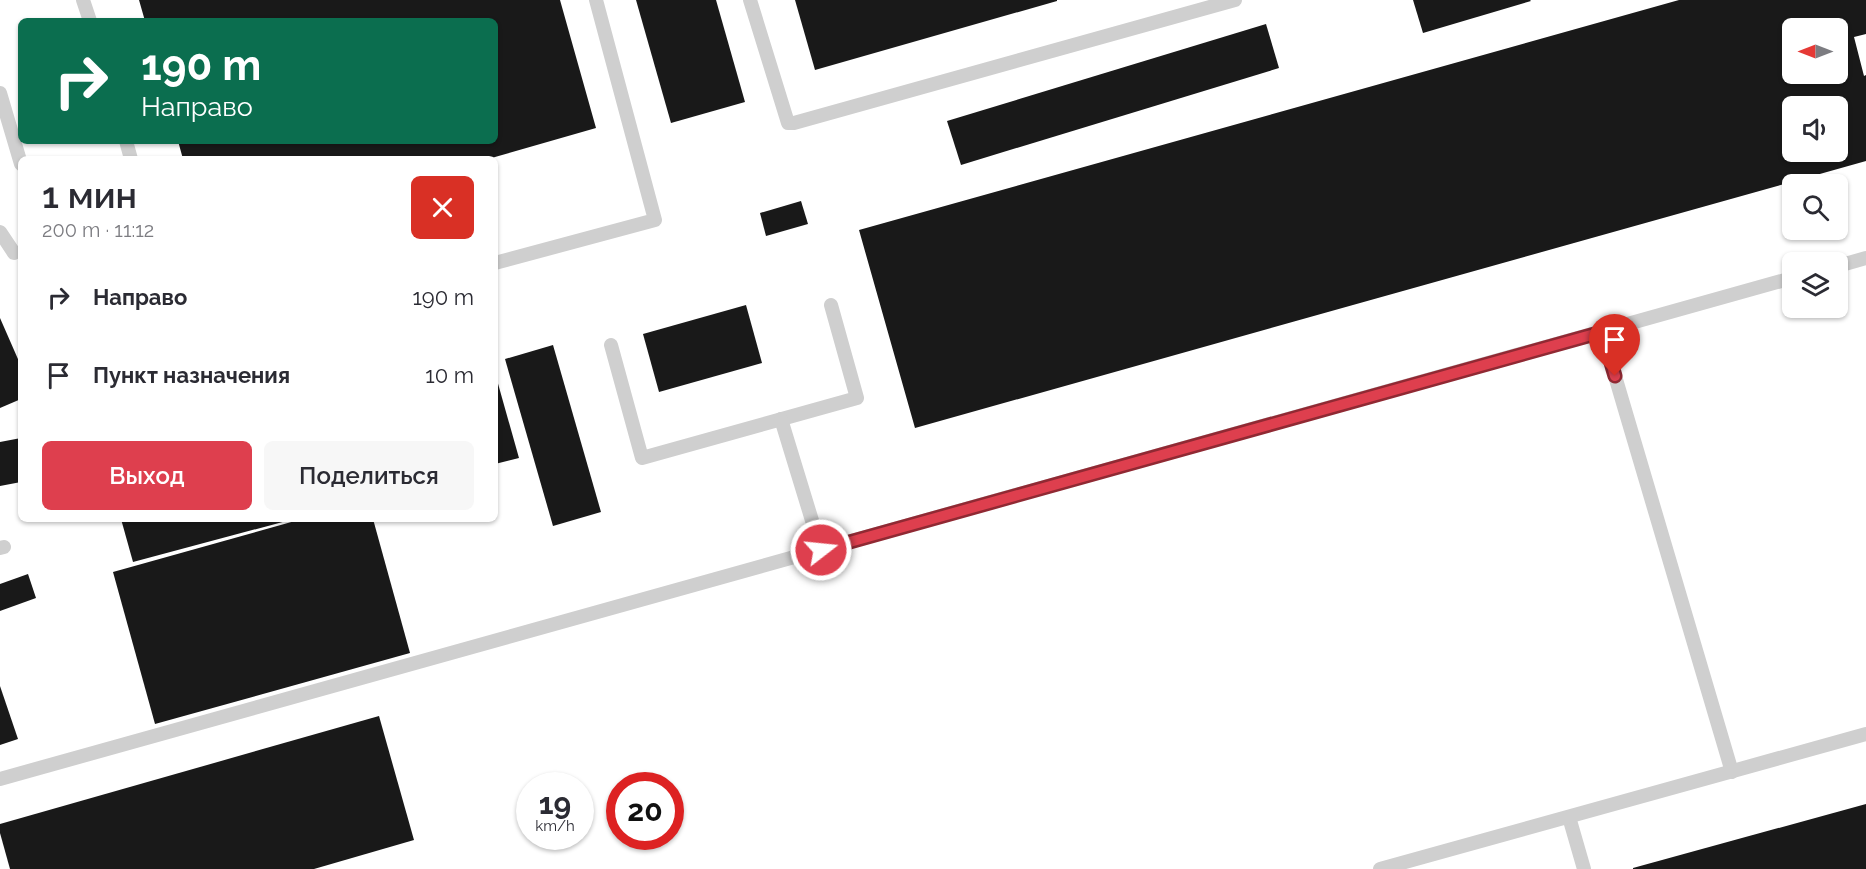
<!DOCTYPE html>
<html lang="ru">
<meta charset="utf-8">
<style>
:root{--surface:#fff;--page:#f7f7f7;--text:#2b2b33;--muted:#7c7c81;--accent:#de3f4e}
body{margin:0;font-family:Raleway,sans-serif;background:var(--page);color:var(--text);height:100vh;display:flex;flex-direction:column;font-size:22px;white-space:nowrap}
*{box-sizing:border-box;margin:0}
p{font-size:20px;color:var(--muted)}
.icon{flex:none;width:33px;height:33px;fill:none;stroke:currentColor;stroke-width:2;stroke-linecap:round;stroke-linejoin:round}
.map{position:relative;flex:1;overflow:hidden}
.drawer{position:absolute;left:18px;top:156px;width:480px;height:366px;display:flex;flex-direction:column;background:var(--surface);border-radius:9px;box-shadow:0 2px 4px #0004}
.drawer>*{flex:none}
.guide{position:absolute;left:18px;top:18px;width:480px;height:126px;border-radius:9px;box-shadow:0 2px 4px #0004;background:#0b6e4f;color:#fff;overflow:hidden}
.needle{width:39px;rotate:270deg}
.fabs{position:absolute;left:1782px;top:18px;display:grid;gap:12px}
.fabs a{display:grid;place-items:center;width:66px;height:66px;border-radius:9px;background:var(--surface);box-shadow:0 2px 4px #0004;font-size:30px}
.speed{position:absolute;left:516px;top:772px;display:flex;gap:12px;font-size:30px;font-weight:700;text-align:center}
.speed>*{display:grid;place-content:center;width:78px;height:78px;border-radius:50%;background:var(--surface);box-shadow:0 2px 4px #0004;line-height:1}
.speed small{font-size:15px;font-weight:400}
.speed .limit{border:9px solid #d22;background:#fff;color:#111}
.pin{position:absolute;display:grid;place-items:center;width:51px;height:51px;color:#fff;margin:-62px -26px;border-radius:50% 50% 50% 0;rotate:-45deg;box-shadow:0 0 6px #0007}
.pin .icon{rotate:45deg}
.me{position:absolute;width:66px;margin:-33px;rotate:74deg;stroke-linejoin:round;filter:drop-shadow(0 0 4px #0008)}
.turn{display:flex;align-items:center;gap:21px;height:126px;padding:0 24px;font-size:27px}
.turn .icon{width:78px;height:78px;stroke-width:2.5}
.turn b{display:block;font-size:42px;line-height:51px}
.round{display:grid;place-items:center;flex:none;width:63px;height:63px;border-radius:9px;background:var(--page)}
.headline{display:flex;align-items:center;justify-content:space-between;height:102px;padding:0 24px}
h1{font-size:36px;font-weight:600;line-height:45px}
.button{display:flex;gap:12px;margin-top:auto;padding:12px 24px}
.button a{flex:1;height:69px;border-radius:9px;background:var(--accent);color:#fff;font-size:24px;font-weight:600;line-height:69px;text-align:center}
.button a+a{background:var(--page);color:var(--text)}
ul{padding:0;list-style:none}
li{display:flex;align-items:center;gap:18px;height:78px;padding:0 24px}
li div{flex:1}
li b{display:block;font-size:22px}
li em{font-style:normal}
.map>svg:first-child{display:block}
.building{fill:#191919;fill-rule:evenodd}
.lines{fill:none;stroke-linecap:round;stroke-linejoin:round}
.lane{stroke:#cfcfcf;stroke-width:14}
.route-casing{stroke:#902933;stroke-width:15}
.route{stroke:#de3f4e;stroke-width:10}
</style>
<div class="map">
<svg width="1866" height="869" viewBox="0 0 1866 869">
<rect width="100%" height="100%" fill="#fff"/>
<!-- building -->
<g class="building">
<path d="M 139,0 L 560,0 L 596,128 L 488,159 L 183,159 L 178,141 L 495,141 L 495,21 L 145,21 Z"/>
<path d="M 636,0 L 716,0 L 745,102 L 671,123 Z"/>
<path d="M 795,0 L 1057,0 L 1057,1 L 815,70 Z"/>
<path d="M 1413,0 L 1530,0 L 1531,1 L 1423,33 Z"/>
<path d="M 1679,0 L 1866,0 L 1866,34 L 1854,37 L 1864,76 L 1866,75 L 1866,161 L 915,428 L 859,230 ZM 1792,28 L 1838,28 L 1838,74 L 1792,74 ZM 1792,106 L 1838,106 L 1838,152 L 1792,152 Z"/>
<path d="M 1266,24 L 1279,68 L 961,165 L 947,121 Z"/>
<path d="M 801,201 L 808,224 L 766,236 L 760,213 Z"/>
<path d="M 746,305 L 762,363 L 659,392 L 643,334 Z"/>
<path d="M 0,318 L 21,366 L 21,399 L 0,408 Z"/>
<path d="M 553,345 L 601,512 L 553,526 L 505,359 Z"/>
<path d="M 495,373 L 519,458 L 495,464 Z"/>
<path d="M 21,438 L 21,482 L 0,486 L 0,442 Z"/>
<path d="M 121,519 L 290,519 L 290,520 L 133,562 Z"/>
<path d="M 302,519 L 373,519 L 410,653 L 155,724 L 113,572 Z"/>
<path d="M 28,574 L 36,598 L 0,611 L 0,584 Z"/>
<path d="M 0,686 L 18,739 L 0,745 Z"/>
<path d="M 379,716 L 414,840 L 314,869 L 10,869 L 0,833 L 0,824 Z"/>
<path d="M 1866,804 L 1866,869 L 1633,869 L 1633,868 Z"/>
</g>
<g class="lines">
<!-- lane -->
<g class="lane">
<path d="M 83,0 L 90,21"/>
<path d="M 750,0 L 788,123 L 794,123 L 1235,0"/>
<path d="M 0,93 L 21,164"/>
<path d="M 126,141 L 131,159"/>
<path d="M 0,232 L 14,253"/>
<path d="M 495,263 L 655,220 L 596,0"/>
<path d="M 1838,266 L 1866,258"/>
<path d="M 1602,332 L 1732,772"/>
<path d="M 611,345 L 642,458 L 857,398 L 831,305"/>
<path d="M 781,419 L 821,550"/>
<path d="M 0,548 L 4,547"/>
<path d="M 0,779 L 1792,278"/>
<path d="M 1569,817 L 1584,869"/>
<path d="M 1380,869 L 1866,734"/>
</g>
</g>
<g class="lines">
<!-- route casing -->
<g class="route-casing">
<path id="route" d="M 821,550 L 1602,332 L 1615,376"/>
</g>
<!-- route -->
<use href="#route" class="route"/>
</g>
</svg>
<div class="fabs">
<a><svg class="needle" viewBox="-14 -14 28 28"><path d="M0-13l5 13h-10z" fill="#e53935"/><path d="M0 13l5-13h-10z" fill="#7c7c81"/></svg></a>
<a><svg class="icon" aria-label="sound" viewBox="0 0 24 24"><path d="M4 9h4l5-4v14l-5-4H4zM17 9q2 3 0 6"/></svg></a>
<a><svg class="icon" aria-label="search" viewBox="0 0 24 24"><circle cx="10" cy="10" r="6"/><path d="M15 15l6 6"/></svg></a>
<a><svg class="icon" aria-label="layers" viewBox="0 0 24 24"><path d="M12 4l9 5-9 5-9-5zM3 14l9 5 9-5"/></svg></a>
</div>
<div class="speed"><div>19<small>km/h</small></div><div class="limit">20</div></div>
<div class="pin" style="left:1615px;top:376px;background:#d93025"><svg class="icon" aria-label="arrive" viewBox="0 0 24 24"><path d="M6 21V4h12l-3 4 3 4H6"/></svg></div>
<svg class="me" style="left:821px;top:550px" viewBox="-20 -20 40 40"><circle r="17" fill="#de3f4e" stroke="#fff" stroke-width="3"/><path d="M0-11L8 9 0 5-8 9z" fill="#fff"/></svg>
<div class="guide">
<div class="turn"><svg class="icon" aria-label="right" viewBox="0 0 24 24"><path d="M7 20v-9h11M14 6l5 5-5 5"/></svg><div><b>190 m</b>Направо</div></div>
</div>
<section class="drawer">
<div class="headline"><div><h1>1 мин</h1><p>200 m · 11:12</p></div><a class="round" style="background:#d93025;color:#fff"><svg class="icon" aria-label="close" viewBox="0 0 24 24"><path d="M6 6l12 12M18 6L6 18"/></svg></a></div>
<ul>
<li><svg class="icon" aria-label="right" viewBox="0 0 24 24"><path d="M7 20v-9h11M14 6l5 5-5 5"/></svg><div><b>Направо</b></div><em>190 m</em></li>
<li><svg class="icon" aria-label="arrive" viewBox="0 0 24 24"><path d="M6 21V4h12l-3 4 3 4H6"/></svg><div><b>Пункт назначения</b></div><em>10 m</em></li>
</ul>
<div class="button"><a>Выход</a><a>Поделиться</a></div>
</section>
</div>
